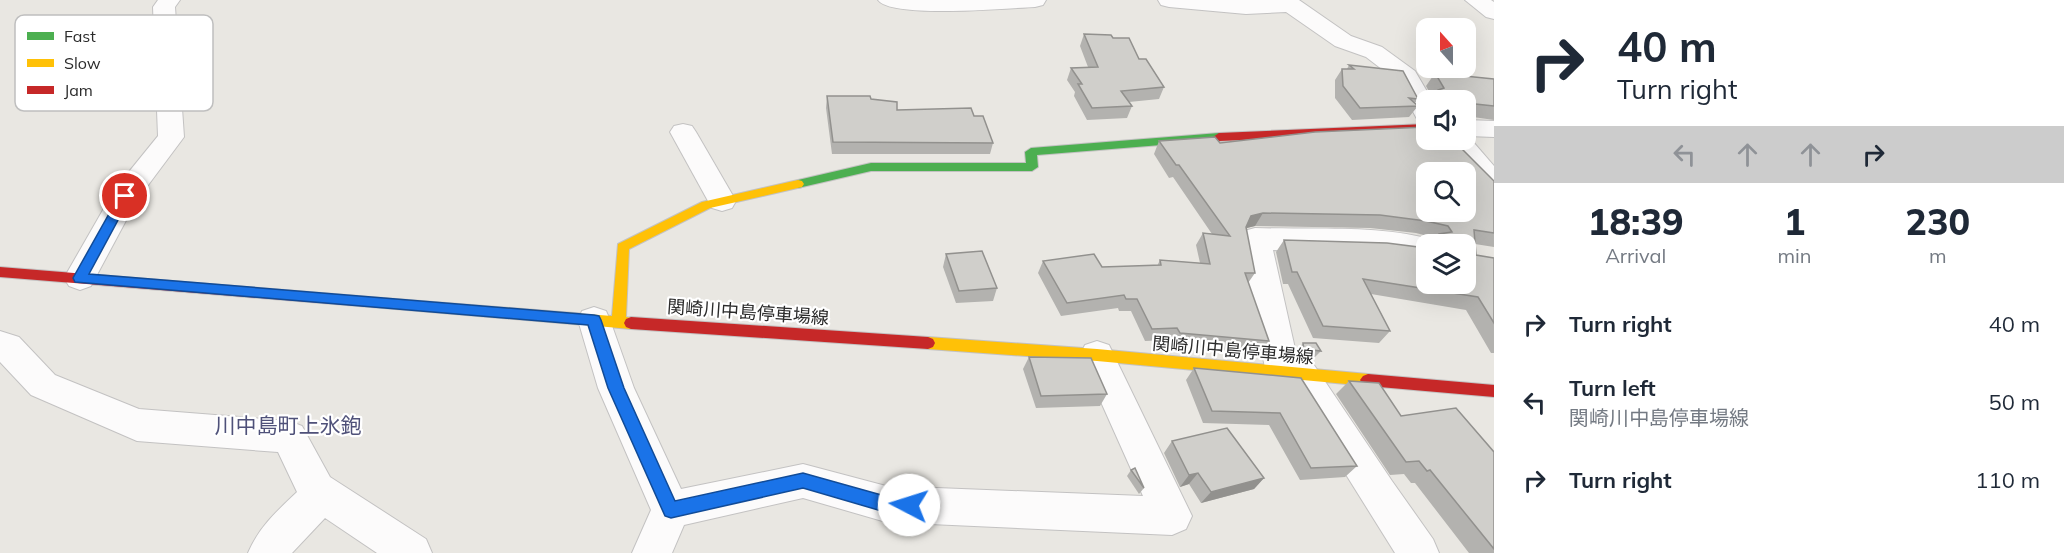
<!DOCTYPE html>
<meta charset="utf-8">
<style>
:root{--surface:#fff;--page:#f2f2f3;--text:#1f2937;--muted:#747a83}
body{margin:0;font-family:Mulish,"Noto Sans JP",sans-serif;background:var(--page);color:var(--text);height:100vh;display:flex;flex-direction:column;font-size:22px;white-space:nowrap}
*{box-sizing:border-box;margin:0}
p{font-size:20px;color:var(--muted)}
.icon{flex:none;width:33px;height:33px;fill:none;stroke:currentColor;stroke-width:2;stroke-linecap:round;stroke-linejoin:round}
.map{position:relative;flex:1;overflow:hidden}
.details{display:flex;flex-direction:column;background:var(--surface);width:570px}
.details>*{flex:none}
.hud{background:#fff;color:var(--text);overflow:hidden}
.needle{width:39px;rotate:339deg}
.buttons{position:absolute;left:1416px;top:18px;display:grid;gap:12px}
.buttons a{display:grid;place-items:center;width:60px;height:60px;border-radius:12px;background:var(--surface);box-shadow:0 6px 24px #0002;font-size:30px}
.pin{position:absolute;display:grid;place-items:center;width:51px;height:51px;color:#fff;margin:-26px;border:3px solid #fff;border-radius:50%;box-shadow:0 2px 6px #0007}
.me{position:absolute;width:66px;margin:-33px;rotate:275deg;stroke-linejoin:round;filter:drop-shadow(0 0 4px #0008)}
.turn{display:flex;align-items:center;gap:21px;height:126px;padding:0 24px;font-size:27px}
.turn .icon{width:78px;height:78px;stroke-width:2.5}
.turn b{display:block;font-size:42px;line-height:51px}
.lanes{display:flex;align-items:center;height:57px;padding:0 24px;background:#0003;justify-content:center;gap:30px;direction:ltr}
.lanes .off{opacity:.35}
.eta{display:flex;justify-content:space-evenly;align-items:center;height:102px;text-align:center}
.eta b{font-size:36px;font-weight:800;line-height:42px}
ul{padding:0;list-style:none}
li{display:flex;align-items:center;gap:18px;height:78px;padding:0 24px}
li div{flex:1}
li b{display:block;font-size:22px}
li em{font-style:normal}
main{display:flex;flex:1;min-height:0}
.map>svg:first-child{display:block}
.lines{fill:none;stroke-linecap:round;stroke-linejoin:round}
.street-casing{stroke:#c3c2c2;stroke-width:2}
.fast-casing{stroke:#c3c2c2;stroke-width:2}
.slow-casing{stroke:#c3c2c2;stroke-width:2}
.jam-casing{stroke:#c3c2c2;stroke-width:2}
.street{fill:#fcfbfb;fill-rule:evenodd}
.fast{fill:#4caf50;fill-rule:evenodd}
.slow{fill:#ffc107;fill-rule:evenodd}
.jam{fill:#c62828;fill-rule:evenodd}
.wall{fill:#b3b2af}
.shaded-wall{fill:#92918e}
.building{fill:#d0cfcb;stroke:#92918e;stroke-width:1.5;fill-rule:evenodd}
.route{fill:#1a73e8;stroke:#114b97;stroke-width:1.5}
.labels{text-anchor:middle;dominant-baseline:central;stroke-width:4.5;stroke-linejoin:round;paint-order:stroke}
.street-label{font-size:18px;fill:#2b2b2b;stroke:#fff}
.quarter-label{font-size:21px;fill:#4f5179;stroke:#fff}
.key{fill:#fff;stroke:#bfbfbf;stroke-width:1.5}
.key-label{font-size:16px;fill:#2b2b2b}
</style>
<main>
<div class="map">
<svg width="1494" height="553" viewBox="0 0 1494 553">
<rect width="100%" height="100%" fill="#e9e7e2"/>
<g class="lines">
<!-- street casing -->
<g class="street-casing">
<g id="street">
<path d="M 158,0 L 180,0 L 175,7 L 184,137 L 137,200 L 91,286 L 80,290 L 69,286 L 64,278 L 115,189 L 158,136 L 153,7 Z"/>
<path d="M 878,0 L 1046,0 L 1043,5 L 1035,7 C 1009,8 891,19 878,0 Z"/>
<path d="M 1158,0 L 1299,0 L 1351,36 L 1382,47 L 1415,71 L 1432,100 L 1426,100 L 1426,121 L 1417,119 L 1396,80 L 1366,57 L 1335,46 L 1286,12 L 1246,14 L 1169,7 L 1161,5 Z"/>
<path d="M 1465,0 L 1491,0 L 1494,2 L 1494,19 L 1486,17 Z"/>
<path d="M 1466,120 L 1494,121 L 1494,137 L 1468,136 L 1494,166 L 1494,194 L 1484,192 L 1444,140 L 1466,140 Z"/>
<path d="M 683,124 L 692,126 L 696,132 L 736,201 L 732,208 L 722,211 L 712,208 L 708,201 L 670,132 L 674,126 Z"/>
<path d="M 1255,228 C 1314,230 1380,224 1437,241 L 1439,244 L 1426,244 L 1426,260 L 1377,253 L 1273,250 L 1298,362 L 1302,361 L 1314,365 L 1392,481 L 1433,539 L 1439,553 L 1395,553 L 1290,385 L 1283,387 L 1271,383 L 1266,373 L 1240,239 L 1244,231 Z"/>
<path d="M 594,307 L 606,311 L 610,320 L 634,388 L 681,489 L 803,464 L 886,486 L 1143,496 L 1080,355 L 1085,345 L 1097,341 L 1109,345 L 1192,516 L 1186,529 L 1172,535 L 886,522 L 803,498 L 684,525 L 672,553 L 632,553 L 651,510 L 598,388 L 578,320 L 582,311 Z"/>
<path d="M 0,331 L 19,337 L 55,375 L 139,409 L 289,421 L 302,426 L 330,477 L 426,539 L 432,553 L 377,553 L 325,518 L 292,553 L 248,553 C 259,527 277,511 297,492 L 278,452 L 137,441 L 31,395 L 0,362 Z"/>
</g>
</g>
<!-- fast casing -->
<g class="fast-casing">
<path id="fast" d="M 1219,133 L 1225,137 L 1223,140 L 1037,155 L 1038,167 L 1032,171 L 871,171 L 798,188 L 792,184 L 798,180 L 871,163 L 1026,163 L 1025,152 L 1031,148 Z"/>
</g>
<!-- slow casing -->
<g class="slow-casing">
<g id="slow">
<path d="M 798,180 L 802,181 L 804,184 L 802,187 L 710,208 L 629,249 L 626,317 L 636,319 L 638,323 L 636,327 L 631,329 L 383,308 L 378,307 L 376,303 L 378,299 L 383,298 L 612,316 L 618,244 L 702,202 Z"/>
<path d="M 928,337 L 1097,349 L 1368,374 L 1373,376 L 1376,380 L 1373,384 L 1368,386 L 1097,361 L 928,349 L 923,347 L 921,343 L 923,339 Z"/>
</g>
</g>
<!-- jam casing -->
<g class="jam-casing">
<g id="jam">
<path d="M 1426,124 L 1426,132 L 1219,141 L 1213,137 L 1219,133 Z"/>
<path d="M 0,267 L 383,298 L 388,299 L 390,303 L 388,307 L 383,308 L 0,277 Z"/>
<path d="M 631,317 L 928,337 L 933,339 L 935,343 L 933,347 L 928,349 L 631,329 L 626,327 L 624,323 L 626,319 Z"/>
<path d="M 1368,374 L 1494,385 L 1494,397 L 1368,386 L 1363,384 L 1360,380 L 1363,376 Z"/>
</g>
</g>
<!-- street -->
<use href="#street" class="street"/>
<!-- fast -->
<use href="#fast" class="fast"/>
<!-- slow -->
<use href="#slow" class="slow"/>
<!-- jam -->
<use href="#jam" class="jam"/>
</g>
<!-- wall -->
<g class="wall">
<path d="M 1084,34 L 1113,38 L 1139,59 L 1164,87 L 1159,99 L 1129,102 L 1132,106 L 1127,118 L 1087,120 L 1074,96 L 1075,92 L 1067,80 L 1071,68 L 1088,67 L 1080,46 Z"/>
<path d="M 1349,65 L 1418,99 L 1415,103 L 1418,106 L 1409,117 L 1352,120 L 1335,98 L 1335,80 L 1342,69 L 1347,69 Z"/>
<path d="M 1435,73 L 1494,79 L 1494,120 L 1466,116 L 1466,100 L 1430,100 L 1432,97 L 1426,86 Z"/>
<path d="M 827,96 L 871,99 L 897,110 L 974,116 L 993,143 L 990,154 L 832,154 L 826,108 Z"/>
<path d="M 1159,141 L 1220,143 L 1494,181 L 1494,247 L 1475,244 L 1476,255 L 1494,258 L 1494,353 L 1491,353 L 1466,310 L 1371,294 L 1390,331 L 1379,343 L 1313,338 L 1288,284 L 1283,284 L 1276,252 L 1284,240 L 1426,284 L 1466,244 L 1430,244 L 1435,238 L 1416,233 L 1370,228 L 1255,226 L 1246,228 L 1255,273 L 1248,283 L 1269,341 L 1260,353 L 1172,345 L 1170,340 L 1145,341 L 1131,311 L 1119,311 L 1118,308 L 1061,316 L 1038,273 L 1043,261 L 1102,267 L 1157,266 L 1160,260 L 1200,263 L 1196,245 L 1203,233 L 1212,234 L 1173,177 L 1169,178 L 1154,154 Z"/>
<path d="M 946,254 L 997,288 L 993,301 L 956,303 L 943,267 Z"/>
<path d="M 1303,343 L 1321,351 L 1315,357 L 1299,356 L 1298,350 Z"/>
<path d="M 1029,357 L 1107,394 L 1100,406 L 1036,408 L 1023,369 Z"/>
<path d="M 1194,368 L 1301,378 L 1357,466 L 1345,477 L 1300,480 L 1269,425 L 1203,423 L 1186,380 Z"/>
<path d="M 1349,381 L 1401,416 L 1494,452 L 1494,553 L 1469,553 L 1415,483 L 1411,483 L 1404,474 L 1390,475 L 1336,394 Z"/>
<path d="M 1172,441 L 1264,478 L 1254,489 L 1201,503 L 1189,484 L 1180,487 L 1164,453 Z"/>
<path d="M 1131,470 L 1144,488 L 1139,494 L 1127,476 Z"/>
</g>
<!-- shaded-wall -->
<g class="shaded-wall">
<path d="M 1263,213 L 1255,226 L 1243,229 L 1251,216 Z"/>
<path d="M 1198,473 L 1189,484 L 1180,487 L 1189,475 Z"/>
<path d="M 1264,478 L 1254,489 L 1201,503 L 1211,492 Z"/>
</g>
<!-- building -->
<g class="building">
<path d="M 1084,34 L 1111,35 L 1113,38 L 1129,38 L 1139,59 L 1146,59 L 1164,87 L 1121,91 L 1132,106 L 1092,108 L 1078,84 L 1082,84 L 1071,68 L 1098,67 Z"/>
<path d="M 1349,65 L 1403,71 L 1418,99 L 1409,98 L 1418,106 L 1360,108 L 1343,86 L 1342,69 L 1354,69 Z"/>
<path d="M 1435,73 L 1494,79 L 1494,106 L 1466,103 L 1466,100 L 1438,100 L 1438,90 L 1444,88 Z"/>
<path d="M 827,96 L 870,96 L 871,99 L 897,102 L 897,110 L 971,108 L 974,116 L 983,116 L 993,143 L 833,142 Z"/>
<path d="M 1426,127 L 1426,140 L 1453,140 L 1494,181 L 1494,233 L 1474,230 L 1476,255 L 1494,258 L 1494,323 L 1478,297 L 1363,279 L 1390,331 L 1323,326 L 1297,272 L 1292,272 L 1284,240 L 1387,243 L 1426,248 L 1426,284 L 1466,284 L 1466,244 L 1439,244 L 1439,234 L 1452,232 L 1448,226 L 1426,221 L 1380,215 L 1263,213 L 1251,216 L 1246,227 L 1255,273 L 1245,273 L 1269,341 L 1180,333 L 1177,328 L 1152,329 L 1137,299 L 1126,299 L 1124,295 L 1067,303 L 1043,261 L 1094,254 L 1102,267 L 1161,265 L 1160,260 L 1210,264 L 1203,233 L 1230,236 L 1179,165 L 1176,165 L 1159,141 L 1215,137 L 1220,143 L 1315,132 ZM 1426,172 L 1466,172 L 1466,212 L 1426,212 Z"/>
<path d="M 982,251 L 997,288 L 959,291 L 946,254 Z"/>
<path d="M 1303,343 L 1316,343 L 1321,351 L 1304,349 Z"/>
<path d="M 1029,357 L 1091,358 L 1107,394 L 1041,396 Z"/>
<path d="M 1194,368 L 1301,378 L 1357,466 L 1311,468 L 1280,413 L 1212,411 Z"/>
<path d="M 1349,381 L 1379,383 L 1401,416 L 1456,408 L 1494,452 L 1494,549 L 1430,470 L 1427,471 L 1419,461 L 1406,462 Z"/>
<path d="M 1227,428 L 1264,478 L 1211,492 L 1198,473 L 1189,475 L 1172,441 Z"/>
<path d="M 1135,468 L 1144,488 L 1131,470 Z"/>
</g>
<!-- route -->
<path class="route" d="M 125,192 L 131,196 L 89,274 L 594,315 L 599,316 L 601,320 L 624,388 L 675,501 L 803,473 L 885,496 L 915,499 L 918,505 L 915,510 L 909,513 L 885,512 L 803,488 L 671,518 L 665,516 L 608,388 L 588,325 L 75,282 L 73,278 L 119,196 Z"/>
<g class="labels">
<!-- street labels -->
<g class="street-label">
<text transform="translate(748 312) rotate(4)">関崎川中島停車場線</text>
<text transform="translate(1233 350) rotate(5)">関崎川中島停車場線</text>
</g>
<!-- quarter labels -->
<g class="quarter-label">
<text x="288" y="425">川中島町上氷鉋</text>
</g>
</g>
<!-- legend -->
<rect x="15" y="15" width="198" height="96" rx="9" class="key"/>
<rect x="27" y="32" width="27" height="8" fill="#4caf50"/>
<rect x="27" y="59" width="27" height="8" fill="#ffc107"/>
<rect x="27" y="86" width="27" height="8" fill="#c62828"/>
<g class="key-label">
<text x="64" y="42">Fast</text>
<text x="64" y="69">Slow</text>
<text x="64" y="96">Jam</text>
</g>
</svg>
<div class="buttons">
<a><svg class="needle" viewBox="-14 -14 28 28"><path d="M0-13l5 13h-10z" fill="#e53935"/><path d="M0 13l5-13h-10z" fill="#747a83"/></svg></a>
<a><svg class="icon" aria-label="sound" viewBox="0 0 24 24"><path d="M4 9h4l5-4v14l-5-4H4zM17 9q2 3 0 6"/></svg></a>
<a><svg class="icon" aria-label="search" viewBox="0 0 24 24"><circle cx="10" cy="10" r="6"/><path d="M15 15l6 6"/></svg></a>
<a><svg class="icon" aria-label="layers" viewBox="0 0 24 24"><path d="M12 4l9 5-9 5-9-5zM3 14l9 5 9-5"/></svg></a>
</div>
<div class="pin" style="left:125px;top:196px;background:#d93025"><svg class="icon" aria-label="arrive" viewBox="0 0 24 24"><path d="M6 21V4h12l-3 4 3 4H6"/></svg></div>
<svg class="me" style="left:909px;top:505px" viewBox="-20 -20 40 40"><circle r="19" fill="#fff"/><path d="M0-13L10 11 0 6-10 11z" fill="#1a73e8"/></svg>
</div>
<section class="details">
<div class="hud">
<div class="turn"><svg class="icon" aria-label="right" viewBox="0 0 24 24"><path d="M7 20v-9h11M14 6l5 5-5 5"/></svg><div><b>40 m</b>Turn right</div></div>
<div class="lanes"><svg class="icon off" aria-label="left" viewBox="0 0 24 24"><path d="M17 20v-9H6M10 6l-5 5 5 5"/></svg><svg class="icon off" aria-label="ahead" viewBox="0 0 24 24"><path d="M12 20V5M6 11l6-6 6 6"/></svg><svg class="icon off" aria-label="ahead" viewBox="0 0 24 24"><path d="M12 20V5M6 11l6-6 6 6"/></svg><svg class="icon" aria-label="right" viewBox="0 0 24 24"><path d="M7 20v-9h11M14 6l5 5-5 5"/></svg></div>
</div>
<div class="eta">
<div><b>18:39</b><p>Arrival</p></div>
<div><b>1</b><p>min</p></div>
<div><b>230</b><p>m</p></div>
</div>
<ul>
<li><svg class="icon" aria-label="right" viewBox="0 0 24 24"><path d="M7 20v-9h11M14 6l5 5-5 5"/></svg><div><b>Turn right</b></div><em>40 m</em></li>
<li><svg class="icon" aria-label="left" viewBox="0 0 24 24"><path d="M17 20v-9H6M10 6l-5 5 5 5"/></svg><div><b>Turn left</b><p>関崎川中島停車場線</p></div><em>50 m</em></li>
<li><svg class="icon" aria-label="right" viewBox="0 0 24 24"><path d="M7 20v-9h11M14 6l5 5-5 5"/></svg><div><b>Turn right</b></div><em>110 m</em></li>
</ul>
</section>
</main>
